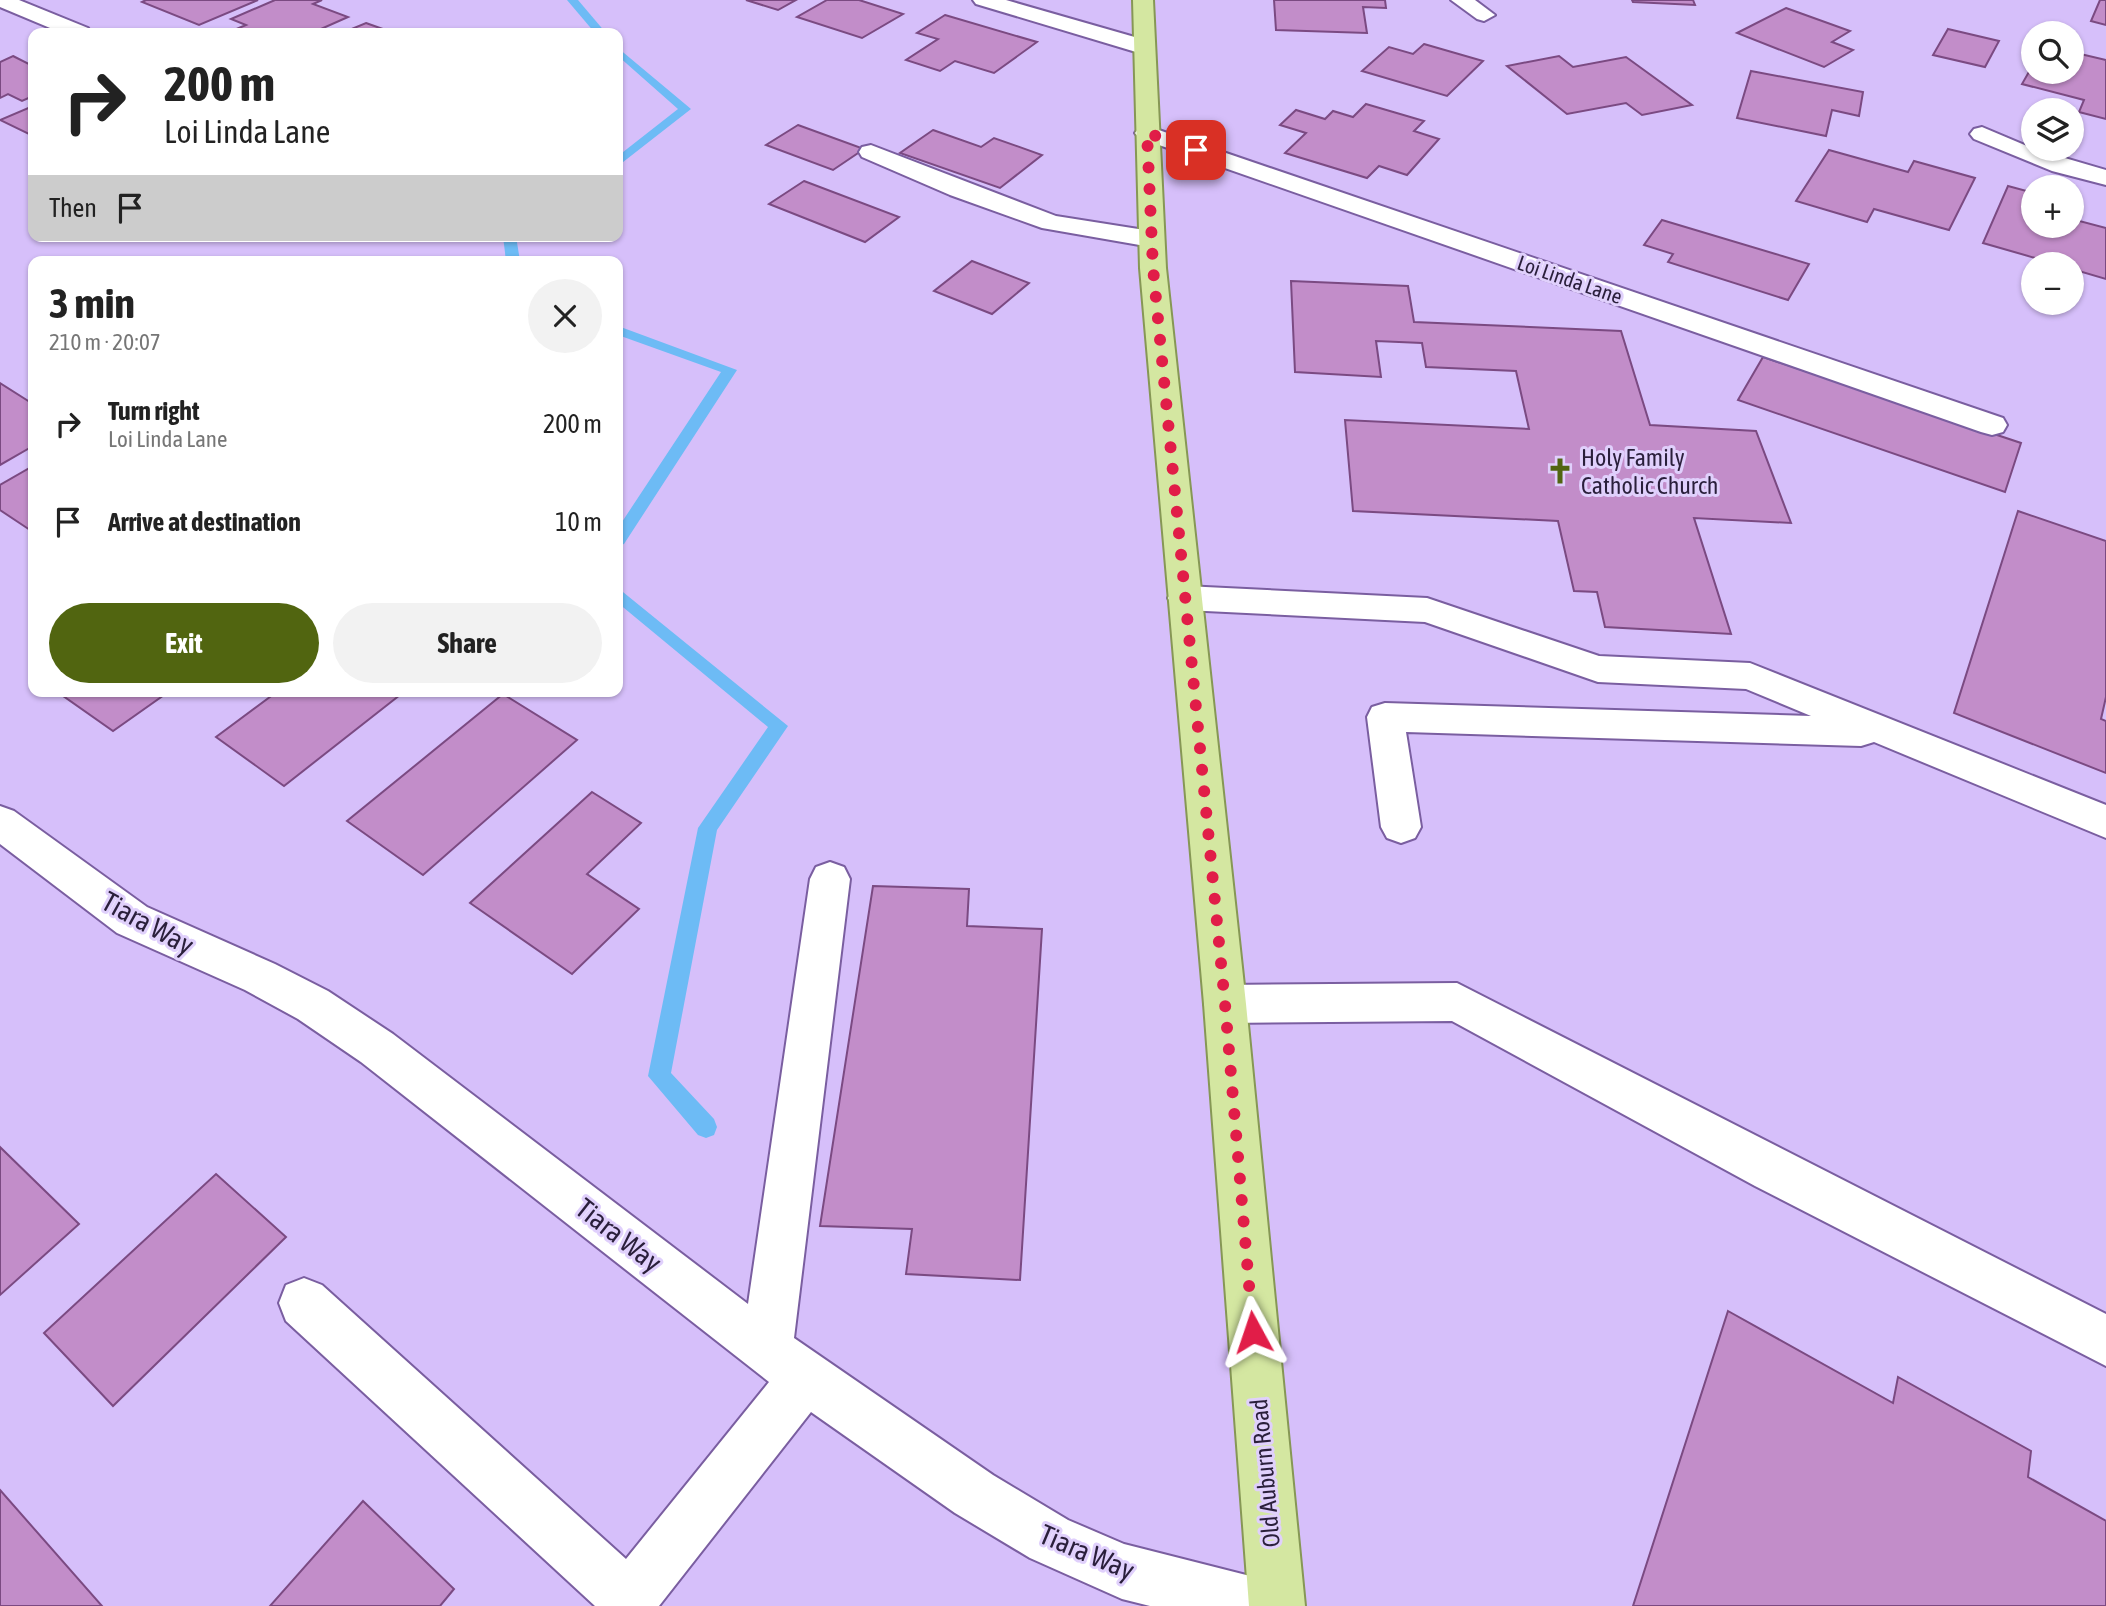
<!DOCTYPE html>
<meta charset="utf-8">
<style>
:root{--surface:#fff;--page:#f2f2f2;--text:#222;--muted:#767676;--accent:#516510}
body{margin:0;font-family:"Asap Condensed",sans-serif;background:var(--page);color:var(--text);height:100vh;display:flex;flex-direction:column;font-size:26px;white-space:nowrap}
*{box-sizing:border-box;margin:0}
p{font-size:23px;color:var(--muted)}
.icon{flex:none;width:38px;height:38px;fill:none;stroke:currentColor;stroke-width:2;stroke-linecap:round;stroke-linejoin:round}
.map{position:relative;flex:1;overflow:hidden}
.panel{position:absolute;left:28px;top:256px;width:595px;height:441px;display:flex;flex-direction:column;background:var(--surface);border-radius:14px;box-shadow:0 2px 5px #0004}
.panel>*{flex:none}
.banner{position:absolute;left:28px;top:28px;width:595px;height:214px;border-radius:14px;box-shadow:0 2px 5px #0004;background:#fff;color:var(--text);overflow:hidden}
.buttons{position:absolute;left:2021px;top:21px;display:grid;gap:14px}
.buttons a{display:grid;place-items:center;width:63px;height:63px;border-radius:50%;background:var(--surface);box-shadow:0 2px 5px #0004;font-size:35px}
.pin{position:absolute;display:grid;place-items:center;width:60px;height:60px;color:#fff;margin:-30px;border-radius:14px;box-shadow:0 4px 10px #0006}
.me{position:absolute;width:77px;margin:-38px;rotate:355deg;stroke-linejoin:round;filter:drop-shadow(0 0 5px #0008)}
.turn{display:flex;align-items:center;gap:24px;height:147px;padding:0 21px;font-size:32px}
.turn .icon{width:91px;height:91px;stroke-width:2.5}
.turn b{display:block;font-size:49px;line-height:60px}
.then{display:flex;align-items:center;height:66px;padding:0 21px;background:#0003;gap:14px;font-size:26px}
.round{display:grid;place-items:center;flex:none;width:74px;height:74px;border-radius:37px;background:var(--page)}
.summary{display:flex;align-items:center;justify-content:space-between;height:119px;padding:0 21px}
h1{font-size:42px;font-weight:700;line-height:52px}
.button{display:flex;gap:14px;margin-top:auto;padding:14px 21px}
.button a{flex:1;height:80px;border-radius:42px;background:var(--accent);color:#fff;font-size:28px;font-weight:700;line-height:80px;text-align:center}
.button a+a{background:var(--page);color:var(--text)}
ul{padding:0;list-style:none}
li{display:flex;align-items:center;gap:21px;height:98px;padding:0 21px}
li div{flex:1}
li b{display:block;font-size:26px}
li em{font-style:normal}
.map>svg:first-child{display:block}
.lines{fill:none;stroke-linecap:round;stroke-linejoin:round}
.stream{fill:#6dbbf5;fill-rule:evenodd}
.building{fill:#c28dc9;stroke:#7b4a82;stroke-width:2}
.minor-casing{stroke:#7a5ea0;stroke-width:4}
.major-casing{stroke:#869755;stroke-width:4}
.minor{fill:#fff;fill-rule:evenodd}
.major{fill:#d4e7a1;fill-rule:evenodd}
.route{stroke:#e11d48;stroke-width:12;stroke-dasharray:0 21.6}
.labels{text-anchor:middle;dominant-baseline:central;stroke-width:6;stroke-linejoin:round;paint-order:stroke}
.far-street-label{font-size:21px;fill:#2a1f3b;stroke:#e0d0fc}
.poi-label{font-size:24px;fill:#2a1f3b;stroke:#e0d0fc;text-anchor:start}
.street-label{font-size:24px;fill:#2a1f3b;stroke:#e0d0fc}
.near-street-label{font-size:28px;fill:#2a1f3b;stroke:#e0d0fc}
</style>
<div class="map">
<svg width="2106" height="1606" viewBox="0 0 2106 1606">
<rect width="100%" height="100%" fill="#d6bffa"/>
<g class="lines">
<!-- stream -->
<g class="stream">
<path d="M 567,0 L 578,0 L 606,33 L 595,33 Z"/>
<path d="M 618,48 L 691,109 L 618,166 L 618,156 L 678,109 L 618,56 Z"/>
<path d="M 503,236 L 516,236 L 520,261 L 506,261 Z"/>
<path d="M 618,326 L 737,370 L 624,544 L 618,546 L 618,528 L 721,372 L 618,335 Z"/>
<path d="M 618,588 L 788,726 L 717,830 L 671,1073 L 714,1119 L 717,1127 L 714,1135 L 706,1138 L 698,1135 L 648,1076 L 698,828 L 768,727 L 618,603 Z"/>
</g>
</g>
<!-- building -->
<g class="building">
<path d="M 146,0 L 258,0 L 199,25 L 142,2 Z"/>
<path d="M 275,0 L 322,0 L 313,4 L 348,17 L 312,33 L 227,33 L 246,25 L 231,19 Z"/>
<path d="M 746,0 L 796,0 L 778,10 Z"/>
<path d="M 827,0 L 859,0 L 903,14 L 862,38 L 797,17 Z"/>
<path d="M 1274,0 L 1385,0 L 1386,8 L 1363,7 L 1367,33 L 1276,30 Z"/>
<path d="M 1632,0 L 1693,0 L 1695,5 L 1633,2 Z"/>
<path d="M 2100,0 L 2106,0 L 2106,25 L 2091,21 Z"/>
<path d="M 1786,8 L 1850,31 L 1832,42 L 1853,50 L 1824,67 L 1737,33 Z"/>
<path d="M 945,15 L 1037,42 L 994,73 L 955,61 L 940,71 L 906,60 L 938,39 L 917,33 Z"/>
<path d="M 366,23 L 394,33 L 342,33 Z"/>
<path d="M 1948,29 L 1999,41 L 1985,67 L 1933,55 Z"/>
<path d="M 1424,44 L 1483,61 L 1447,96 L 1362,71 L 1389,47 L 1413,54 Z"/>
<path d="M 2072,52 L 2106,60 L 2106,119 L 2079,112 L 2084,100 L 2022,84 L 2034,63 L 2034,72 L 2072,72 Z"/>
<path d="M 13,56 L 33,66 L 33,96 L 22,101 L 8,94 L 0,98 L 0,62 Z"/>
<path d="M 1559,56 L 1573,67 L 1626,57 L 1692,105 L 1642,115 L 1626,103 L 1567,114 L 1507,66 Z"/>
<path d="M 1751,71 L 1863,92 L 1859,116 L 1832,110 L 1826,136 L 1737,118 Z"/>
<path d="M 1366,104 L 1424,121 L 1414,131 L 1439,139 L 1407,175 L 1379,166 L 1367,178 L 1285,153 L 1306,133 L 1280,125 L 1296,110 L 1325,119 L 1333,111 L 1353,117 Z"/>
<path d="M 33,106 L 33,136 L 0,120 Z"/>
<path d="M 798,125 L 864,149 L 833,170 L 766,145 Z"/>
<path d="M 933,130 L 981,147 L 994,138 L 1042,155 L 1000,188 L 900,153 Z"/>
<path d="M 1829,150 L 1908,172 L 1914,161 L 1975,178 L 1949,230 L 1874,209 L 1867,222 L 1796,201 Z"/>
<path d="M 804,181 L 899,217 L 865,242 L 769,204 Z"/>
<path d="M 2008,186 L 2034,193 L 2034,226 L 2072,226 L 2072,219 L 2106,228 L 2106,279 L 2072,269 L 2072,264 L 2056,264 L 1983,243 Z"/>
<path d="M 1662,220 L 1809,264 L 1788,300 L 1668,262 L 1673,254 L 1644,245 Z"/>
<path d="M 972,261 L 1029,283 L 992,314 L 934,291 Z"/>
<path d="M 1291,281 L 1408,286 L 1414,322 L 1621,331 L 1650,425 L 1756,431 L 1791,523 L 1694,518 L 1731,634 L 1605,627 L 1597,592 L 1574,591 L 1558,521 L 1353,511 L 1345,420 L 1529,429 L 1516,371 L 1426,367 L 1422,343 L 1376,341 L 1381,377 L 1295,372 Z"/>
<path d="M 1763,357 L 2021,443 L 2005,492 L 1738,400 Z"/>
<path d="M 0,383 L 33,404 L 33,446 L 0,465 Z"/>
<path d="M 33,466 L 33,532 L 0,510 L 0,485 Z"/>
<path d="M 2018,511 L 2106,541 L 2106,697 L 2101,719 L 2106,721 L 2106,773 L 1954,713 Z"/>
<path d="M 61,691 L 158,691 L 164,695 L 113,731 L 59,693 Z"/>
<path d="M 278,691 L 405,691 L 284,786 L 216,737 Z"/>
<path d="M 503,694 L 577,740 L 423,875 L 347,821 Z"/>
<path d="M 592,792 L 641,823 L 587,874 L 639,909 L 572,974 L 470,903 Z"/>
<path d="M 873,886 L 969,889 L 967,926 L 1042,929 L 1020,1280 L 906,1274 L 912,1229 L 820,1226 Z"/>
<path d="M 0,1147 L 79,1224 L 0,1295 Z"/>
<path d="M 216,1174 L 286,1237 L 113,1406 L 44,1333 Z"/>
<path d="M 1728,1311 L 1893,1403 L 1898,1377 L 2031,1451 L 2028,1477 L 2106,1521 L 2106,1606 L 1633,1606 Z"/>
<path d="M 0,1490 L 102,1606 L 0,1606 Z"/>
<path d="M 363,1501 L 454,1589 L 440,1606 L 270,1606 Z"/>
</g>
<g class="lines">
<!-- minor casing -->
<g class="minor-casing">
<g id="minor">
<path d="M 0,0 L 19,0 L 88,28 L 91,33 L 62,33 L 0,7 Z"/>
<path d="M 973,0 L 1006,0 L 1152,42 L 1155,47 L 1144,54 L 1136,52 L 976,4 Z"/>
<path d="M 1451,0 L 1475,0 L 1495,15 L 1484,21 L 1477,19 Z"/>
<path d="M 1147,126 L 2003,418 L 2007,425 L 2003,432 L 1992,435 L 1981,432 L 1139,138 L 1135,133 L 1139,128 Z"/>
<path d="M 1982,127 L 2034,149 L 2106,170 L 2106,185 L 2052,171 L 1974,139 L 1970,134 L 1974,129 Z"/>
<path d="M 871,145 L 1056,216 L 1151,231 L 1160,233 L 1164,239 L 1160,245 L 1151,247 L 1042,228 L 950,195 L 862,157 L 859,152 L 862,147 Z"/>
<path d="M 1185,586 L 1427,598 L 1599,656 L 1750,663 L 2106,805 L 2106,838 L 1874,742 L 1861,746 L 1406,732 L 1421,827 L 1415,838 L 1401,843 L 1387,838 L 1381,827 L 1367,717 L 1372,707 L 1385,703 L 1811,716 L 1746,689 L 1598,682 L 1425,622 L 1185,610 L 1173,607 L 1168,598 L 1173,589 Z"/>
<path d="M 0,806 L 14,811 L 147,907 L 275,964 L 328,991 L 393,1034 L 748,1304 L 810,879 L 816,867 L 830,862 L 844,867 L 850,879 L 794,1338 L 993,1475 L 1068,1520 L 1124,1544 L 1258,1578 L 1278,1586 L 1286,1606 L 1150,1606 L 1122,1599 L 1030,1558 L 955,1513 L 811,1412 L 659,1606 L 595,1606 L 286,1321 L 279,1303 L 286,1285 L 304,1278 L 322,1285 L 626,1559 L 769,1382 L 361,1062 L 298,1019 L 245,990 L 117,933 L 0,844 Z"/>
<path d="M 1457,983 L 2106,1314 L 2106,1366 L 1755,1186 L 1452,1021 L 1225,1023 L 1210,1018 L 1204,1004 L 1210,990 L 1225,985 Z"/>
</g>
</g>
<!-- major casing -->
<g class="major-casing">
<path id="major" d="M 1133,0 L 1153,0 L 1166,268 L 1246,1004 L 1305,1606 L 1249,1606 L 1204,1004 L 1140,268 Z"/>
</g>
<!-- minor -->
<use href="#minor" class="minor"/>
<!-- major -->
<use href="#major" class="major"/>
</g>
<g class="lines">
<!-- route -->
<path class="route" d="M 1196,150 L 1147,133 L 1153,268 L 1225,1004 L 1253,1332"/>
</g>
<!-- icons -->
<defs>
<g id="church-bare" transform="scale(2.1)"><path d="M-1.2-6h2.4v3.5h3.3v2.4h-3.3V6h-2.4V-.1h-3.3v-2.4h3.3Z" fill="#516510" stroke="#e0d0fc" stroke-width="2.5" paint-order="stroke"/></g>
</defs>
<g fill-rule="evenodd">
<use href="#church-bare" x="1560" y="471"/>
</g>
<g class="labels">
<!-- far-street labels -->
<g class="far-street-label">
<text transform="translate(1570 279) rotate(19)">Loi Linda Lane</text>
</g>
<!-- poi labels -->
<g class="poi-label">
<text x="1581" y="457">Holy Family<tspan x="1581" dy="28">Catholic Church</tspan></text>
</g>
<!-- street labels -->
<g class="street-label">
<text transform="translate(1265 1473) rotate(-95)">Old Auburn Road</text>
</g>
<!-- near-street labels -->
<g class="near-street-label">
<text transform="translate(148 923) rotate(29)">Tiara Way</text>
<text transform="translate(619 1235) rotate(38)">Tiara Way</text>
<text transform="translate(1087 1552) rotate(23)">Tiara Way</text>
</g>
</g>
</svg>
<div class="buttons">
<a><svg class="icon" aria-label="search" viewBox="0 0 24 24"><circle cx="10" cy="10" r="6"/><path d="M15 15l6 6"/></svg></a>
<a><svg class="icon" aria-label="layers" viewBox="0 0 24 24"><path d="M12 4l9 5-9 5-9-5zM3 14l9 5 9-5"/></svg></a>
<a>+</a>
<a>−</a>
</div>
<div class="pin" style="left:1196px;top:150px;background:#d93025"><svg class="icon" aria-label="arrive" viewBox="0 0 24 24"><path d="M6 21V4h12l-3 4 3 4H6"/></svg></div>
<svg class="me" style="left:1253px;top:1332px" viewBox="-20 -20 40 40"><path d="M0-17L14 15 0 8-14 15z" fill="#e11d48" stroke="#fff" stroke-width="4"/></svg>
<div class="banner">
<div class="turn"><svg class="icon" aria-label="right" viewBox="0 0 24 24"><path d="M7 20v-9h11M14 6l5 5-5 5"/></svg><div><b>200 m</b>Loi Linda Lane</div></div>
<div class="then">Then<svg class="icon" aria-label="arrive" viewBox="0 0 24 24"><path d="M6 21V4h12l-3 4 3 4H6"/></svg></div>
</div>
<section class="panel">
<div class="summary"><div><h1>3 min</h1><p>210 m · 20:07</p></div><a class="round"><svg class="icon" aria-label="close" viewBox="0 0 24 24"><path d="M6 6l12 12M18 6L6 18"/></svg></a></div>
<ul>
<li><svg class="icon" aria-label="right" viewBox="0 0 24 24"><path d="M7 20v-9h11M14 6l5 5-5 5"/></svg><div><b>Turn right</b><p>Loi Linda Lane</p></div><em>200 m</em></li>
<li><svg class="icon" aria-label="arrive" viewBox="0 0 24 24"><path d="M6 21V4h12l-3 4 3 4H6"/></svg><div><b>Arrive at destination</b></div><em>10 m</em></li>
</ul>
<div class="button"><a>Exit</a><a>Share</a></div>
</section>
</div>
